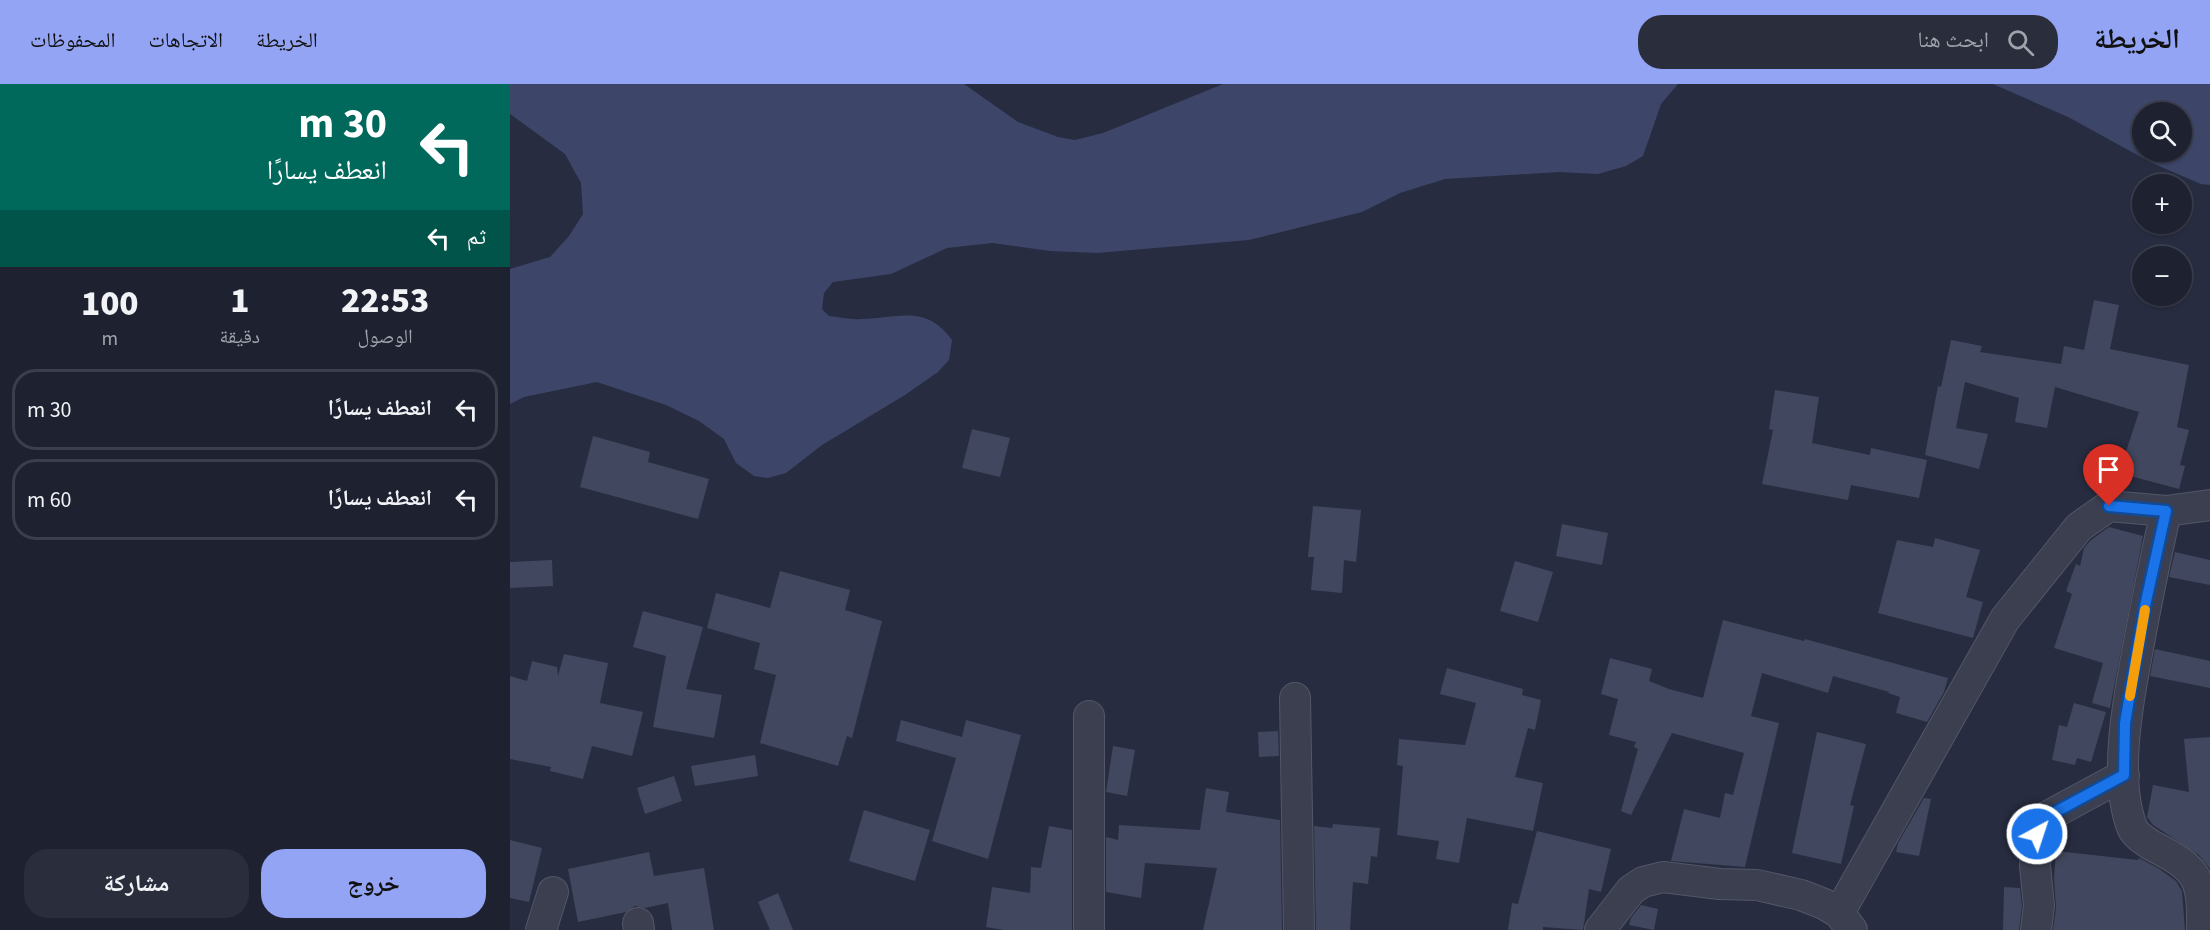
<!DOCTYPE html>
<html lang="ar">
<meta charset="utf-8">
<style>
:root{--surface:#1d2130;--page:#2a2e3c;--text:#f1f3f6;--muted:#a0a3ab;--line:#3b3e4c;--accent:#93a4f5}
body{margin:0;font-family:"Source Sans 3","Noto Naskh Arabic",sans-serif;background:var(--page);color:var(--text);direction:rtl;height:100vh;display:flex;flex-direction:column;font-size:22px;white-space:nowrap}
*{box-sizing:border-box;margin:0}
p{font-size:20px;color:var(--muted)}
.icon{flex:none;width:33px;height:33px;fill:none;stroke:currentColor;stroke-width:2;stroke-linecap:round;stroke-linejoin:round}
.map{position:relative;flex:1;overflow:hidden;direction:ltr}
.side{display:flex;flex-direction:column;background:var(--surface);width:510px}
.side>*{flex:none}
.guide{background:#00695c;color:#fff;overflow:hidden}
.fabs{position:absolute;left:1622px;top:18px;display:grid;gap:12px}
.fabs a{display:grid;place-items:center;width:60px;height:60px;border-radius:50%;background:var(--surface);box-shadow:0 2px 4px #0004,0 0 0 2px var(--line);font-size:30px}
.pin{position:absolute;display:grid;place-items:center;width:51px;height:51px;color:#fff;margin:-62px -26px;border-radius:50% 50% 50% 0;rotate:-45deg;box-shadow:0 0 6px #0007}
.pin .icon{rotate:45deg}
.me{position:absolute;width:66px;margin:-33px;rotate:40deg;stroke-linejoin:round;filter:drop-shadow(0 0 4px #0008)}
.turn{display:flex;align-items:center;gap:21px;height:126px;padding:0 24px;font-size:27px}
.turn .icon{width:78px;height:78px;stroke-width:2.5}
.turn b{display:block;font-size:42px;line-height:51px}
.then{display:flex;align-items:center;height:57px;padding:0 24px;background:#0003;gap:12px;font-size:22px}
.eta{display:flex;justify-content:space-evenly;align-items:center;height:102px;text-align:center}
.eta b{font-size:36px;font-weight:800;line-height:42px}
.cta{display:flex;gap:12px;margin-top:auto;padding:12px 24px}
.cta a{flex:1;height:69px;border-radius:24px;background:var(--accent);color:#111;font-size:24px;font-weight:800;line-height:69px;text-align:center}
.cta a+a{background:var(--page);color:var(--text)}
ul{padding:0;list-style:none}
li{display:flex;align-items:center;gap:18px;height:81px;margin:0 12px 9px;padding:0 12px;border:3px solid var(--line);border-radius:24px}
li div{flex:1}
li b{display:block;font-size:22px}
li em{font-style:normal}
header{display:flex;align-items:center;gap:36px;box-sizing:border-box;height:84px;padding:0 30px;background:var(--accent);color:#111}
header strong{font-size:28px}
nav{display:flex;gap:33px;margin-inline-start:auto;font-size:21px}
.search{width:420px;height:54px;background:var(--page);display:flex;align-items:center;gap:15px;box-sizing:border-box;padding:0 21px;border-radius:24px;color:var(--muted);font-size:22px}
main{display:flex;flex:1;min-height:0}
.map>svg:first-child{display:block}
.water{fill:#3d4668;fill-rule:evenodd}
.building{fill:#41475e}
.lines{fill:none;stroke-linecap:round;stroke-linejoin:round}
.street-casing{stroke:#535767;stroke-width:32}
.street{stroke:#3b3f50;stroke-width:30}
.route-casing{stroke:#114b97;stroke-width:15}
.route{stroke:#1a73e8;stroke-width:10}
.slow{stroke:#f59e0b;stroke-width:10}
</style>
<header>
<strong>الخريطة</strong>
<div class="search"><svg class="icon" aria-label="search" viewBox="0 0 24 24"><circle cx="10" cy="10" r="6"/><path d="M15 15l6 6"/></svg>ابحث هنا</div>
<nav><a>الخريطة</a><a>الاتجاهات</a><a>المحفوظات</a></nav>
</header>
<main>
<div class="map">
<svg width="1700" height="846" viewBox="0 0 1700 846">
<rect width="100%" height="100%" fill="#272c40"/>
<!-- water -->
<g class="water">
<path d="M 0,0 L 454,0 L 508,38 L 548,53 L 565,56 L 593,49 L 713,0 L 1168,0 L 1151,20 L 1133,72 L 1116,82 L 1088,90 L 1049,88 L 935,95 L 890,109 L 852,128 L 739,156 L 587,169 L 540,167 L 482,159 L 437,164 L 381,190 L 323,198 L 314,209 L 312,225 L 319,232 C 329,233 341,236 352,235 C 389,234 416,220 442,256 L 439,276 L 428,288 L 395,311 L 312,361 L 276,389 L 258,394 L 244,392 L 226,379 L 214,355 L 189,337 L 156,321 L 87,298 L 14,313 L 0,320 L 0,185 L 40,173 L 59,152 L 73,130 L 71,99 L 55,70 L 0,30 Z"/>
<path d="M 1483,0 L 1700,0 L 1700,101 L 1691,100 L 1642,79 L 1558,33 ZM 1632,28 L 1671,28 L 1671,68 L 1632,68 Z"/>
</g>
<!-- building -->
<g class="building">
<path d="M 1584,216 L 1609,221 L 1600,265 L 1679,281 L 1667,343 L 1679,346 L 1670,381 L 1675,382 L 1669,405 L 1609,389 L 1629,328 L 1545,303 L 1537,344 L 1505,338 L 1509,314 L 1455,298 L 1446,344 L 1478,350 L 1469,385 L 1415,371 L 1428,302 L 1431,303 L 1441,256 L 1472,262 L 1470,268 L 1551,280 L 1554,262 L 1574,266 Z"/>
<path d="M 1265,306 L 1309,313 L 1302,359 L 1360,371 L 1361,364 L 1417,376 L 1409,414 L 1341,401 L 1338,416 L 1252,400 L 1263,346 L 1259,345 Z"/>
<path d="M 462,345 L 500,354 L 490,393 L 452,384 Z"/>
<path d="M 83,352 L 140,368 L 138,378 L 199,395 L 188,435 L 70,403 Z"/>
<path d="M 803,422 L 851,426 L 846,478 L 834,476 L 832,509 L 801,506 L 804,473 L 798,473 Z"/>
<path d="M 1052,440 L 1098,449 L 1092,481 L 1046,472 Z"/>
<path d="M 1599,443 L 1633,452 L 1600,624 L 1582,619 L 1593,579 L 1544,564 L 1562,510 L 1556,507 L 1566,480 L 1570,482 L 1574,464 L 1581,456 Z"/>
<path d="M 1425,454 L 1470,466 L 1456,513 L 1473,518 L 1463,554 L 1368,529 L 1387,456 L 1423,463 Z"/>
<path d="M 1665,468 L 1700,476 L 1700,501 L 1659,493 Z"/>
<path d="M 42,476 L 43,502 L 0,504 L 0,478 Z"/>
<path d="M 1005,477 L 1043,488 L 1028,538 L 990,527 Z"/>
<path d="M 270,487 L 340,506 L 335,526 L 372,537 L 342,654 L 337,652 L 328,682 L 250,659 L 266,591 L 244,585 L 250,559 L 197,544 L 206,509 L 260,524 Z"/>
<path d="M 133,527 L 193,543 L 176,605 L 212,611 L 204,654 L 143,643 L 156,572 L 123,563 Z"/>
<path d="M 1213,536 L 1294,557 L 1295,555 L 1438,594 L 1434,608 L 1417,638 L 1386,629 L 1390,613 L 1378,609 L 1379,608 L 1323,592 L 1318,609 L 1252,589 L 1241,632 L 1269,639 L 1235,783 L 1161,777 L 1174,725 L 1210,734 L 1215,709 L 1223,711 L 1234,669 L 1162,649 L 1121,731 L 1111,727 L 1128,665 L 1124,663 L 1126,658 L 1099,651 L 1108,615 L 1091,610 L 1100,574 L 1142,585 L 1139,597 L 1159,605 L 1193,614 Z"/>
<path d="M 1645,565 L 1700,577 L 1700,604 L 1640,592 Z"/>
<path d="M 54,570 L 98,579 L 90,619 L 133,628 L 122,672 L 82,662 L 73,695 L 40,687 L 41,683 L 0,675 L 0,592 L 17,597 L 22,577 L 47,583 L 48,592 Z"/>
<path d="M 937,584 L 1013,605 L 1012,611 L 1031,616 L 1025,646 L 1018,644 L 1005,693 L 1033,699 L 1023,747 L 957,734 L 949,779 L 926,775 L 929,757 L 887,751 L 893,682 L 887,681 L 889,655 L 955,661 L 966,619 L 930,610 Z"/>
<path d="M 1564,619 L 1596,628 L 1581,678 L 1567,674 L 1565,681 L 1542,676 L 1549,641 L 1557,643 Z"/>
<path d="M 391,636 L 452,653 L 456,636 L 511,651 L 478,775 L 422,757 L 446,674 L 386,657 Z"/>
<path d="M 768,647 L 769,672 L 749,673 L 748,648 Z"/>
<path d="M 1307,648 L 1356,660 L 1340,721 L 1344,722 L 1331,780 L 1282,769 Z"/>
<path d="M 1700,653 L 1700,785 L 1689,771 L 1643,741 L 1637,733 L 1643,701 L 1679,708 L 1674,655 Z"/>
<path d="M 603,662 L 625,666 L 617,712 L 596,708 Z"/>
<path d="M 245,671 L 248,692 L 185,702 L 181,682 Z"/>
<path d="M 164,692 L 172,717 L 135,730 L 127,704 Z"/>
<path d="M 696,704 L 719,708 L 716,728 L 770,736 L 772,846 L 693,846 L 707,784 L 635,779 L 631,814 L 596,808 L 596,753 L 608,756 L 609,741 L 690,746 Z"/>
<path d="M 1414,714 L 1421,715 L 1409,772 L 1386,768 L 1388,759 Z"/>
<path d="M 354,726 L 420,746 L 405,797 L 339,777 Z"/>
<path d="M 823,740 L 870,744 L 867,773 L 861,772 L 858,800 L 843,798 L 840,846 L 806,846 L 804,742 L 822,744 Z"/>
<path d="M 539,742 L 562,746 L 562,846 L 494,846 L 476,843 L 482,803 L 520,809 L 521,783 L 531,784 Z"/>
<path d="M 1027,747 L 1101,765 L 1091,808 L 1079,805 L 1073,846 L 1033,843 L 1033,846 L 998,846 L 1002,819 L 1008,820 Z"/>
<path d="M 0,756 L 32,764 L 19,818 L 0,814 Z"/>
<path d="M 1546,767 L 1628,776 L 1629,774 L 1648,784 L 1666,797 L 1672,807 L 1675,846 L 1543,846 L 1546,824 L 1544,794 Z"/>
<path d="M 139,768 L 144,792 L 194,784 L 204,846 L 162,846 L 158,819 L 135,824 L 125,822 L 116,828 L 68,838 L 58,785 Z"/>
<path d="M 1494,803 L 1510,804 L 1512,822 L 1509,846 L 1493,846 Z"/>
<path d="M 268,809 L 283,846 L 260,846 L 248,818 Z"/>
<path d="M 1131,821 L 1148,825 L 1144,846 L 1119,841 L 1121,834 Z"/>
</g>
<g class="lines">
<!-- street casing -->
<g class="street-casing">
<g id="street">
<path d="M 1656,427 C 1645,476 1635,525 1626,575 C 1617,623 1604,696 1622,743 C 1625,751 1634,756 1641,761 C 1688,785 1693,793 1692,846"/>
<path d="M 785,614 L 789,846"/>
<path d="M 1329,829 L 1495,535 L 1569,443 L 1599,422 L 1656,427 L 1700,421"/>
<path d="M 128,839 L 129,846"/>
<path d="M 31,846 L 43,808"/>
<path d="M 579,846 L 579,632"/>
<path d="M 1090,846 L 1121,806 L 1133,798 L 1153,793 L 1210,800 L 1247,801 L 1291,811 L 1314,820 L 1329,829 L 1342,846"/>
<path d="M 1526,846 L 1529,822 L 1525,782 L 1527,750 L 1538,732 L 1614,691"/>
</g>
</g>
<!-- street -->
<use href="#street" class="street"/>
</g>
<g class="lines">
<!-- route casing -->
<g class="route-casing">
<path id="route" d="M 1527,750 L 1538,732 L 1614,691 L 1615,639 L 1635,522 L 1656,427 L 1599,422"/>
</g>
<!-- route -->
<use href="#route" class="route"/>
<!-- slow -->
<path class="slow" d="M 1620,612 L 1635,526"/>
</g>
</svg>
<div class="fabs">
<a><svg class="icon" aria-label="search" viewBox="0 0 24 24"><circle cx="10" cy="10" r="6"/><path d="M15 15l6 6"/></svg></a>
<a>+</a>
<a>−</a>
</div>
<div class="pin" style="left:1599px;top:422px;background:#d93025"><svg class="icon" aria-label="arrive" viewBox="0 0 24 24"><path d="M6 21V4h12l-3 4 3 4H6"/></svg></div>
<svg class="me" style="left:1527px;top:750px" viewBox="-20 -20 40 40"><circle r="17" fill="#1a73e8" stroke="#fff" stroke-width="3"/><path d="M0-11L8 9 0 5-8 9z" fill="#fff"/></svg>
</div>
<section class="side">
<div class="guide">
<div class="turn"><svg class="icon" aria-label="left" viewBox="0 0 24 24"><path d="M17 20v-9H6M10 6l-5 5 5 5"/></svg><div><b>30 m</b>انعطف يسارًا</div></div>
<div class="then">ثم<svg class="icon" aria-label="left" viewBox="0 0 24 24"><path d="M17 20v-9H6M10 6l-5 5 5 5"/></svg></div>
</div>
<div class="eta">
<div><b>22:53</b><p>الوصول</p></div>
<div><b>1</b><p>دقيقة</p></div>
<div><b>100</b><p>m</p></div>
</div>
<ul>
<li><svg class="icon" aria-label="left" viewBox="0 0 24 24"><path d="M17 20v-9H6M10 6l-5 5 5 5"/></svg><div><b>انعطف يسارًا</b></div><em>30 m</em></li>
<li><svg class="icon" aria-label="left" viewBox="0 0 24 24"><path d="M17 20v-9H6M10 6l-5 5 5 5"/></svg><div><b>انعطف يسارًا</b></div><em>60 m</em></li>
</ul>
<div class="cta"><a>خروج</a><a>مشاركة</a></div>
</section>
</main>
